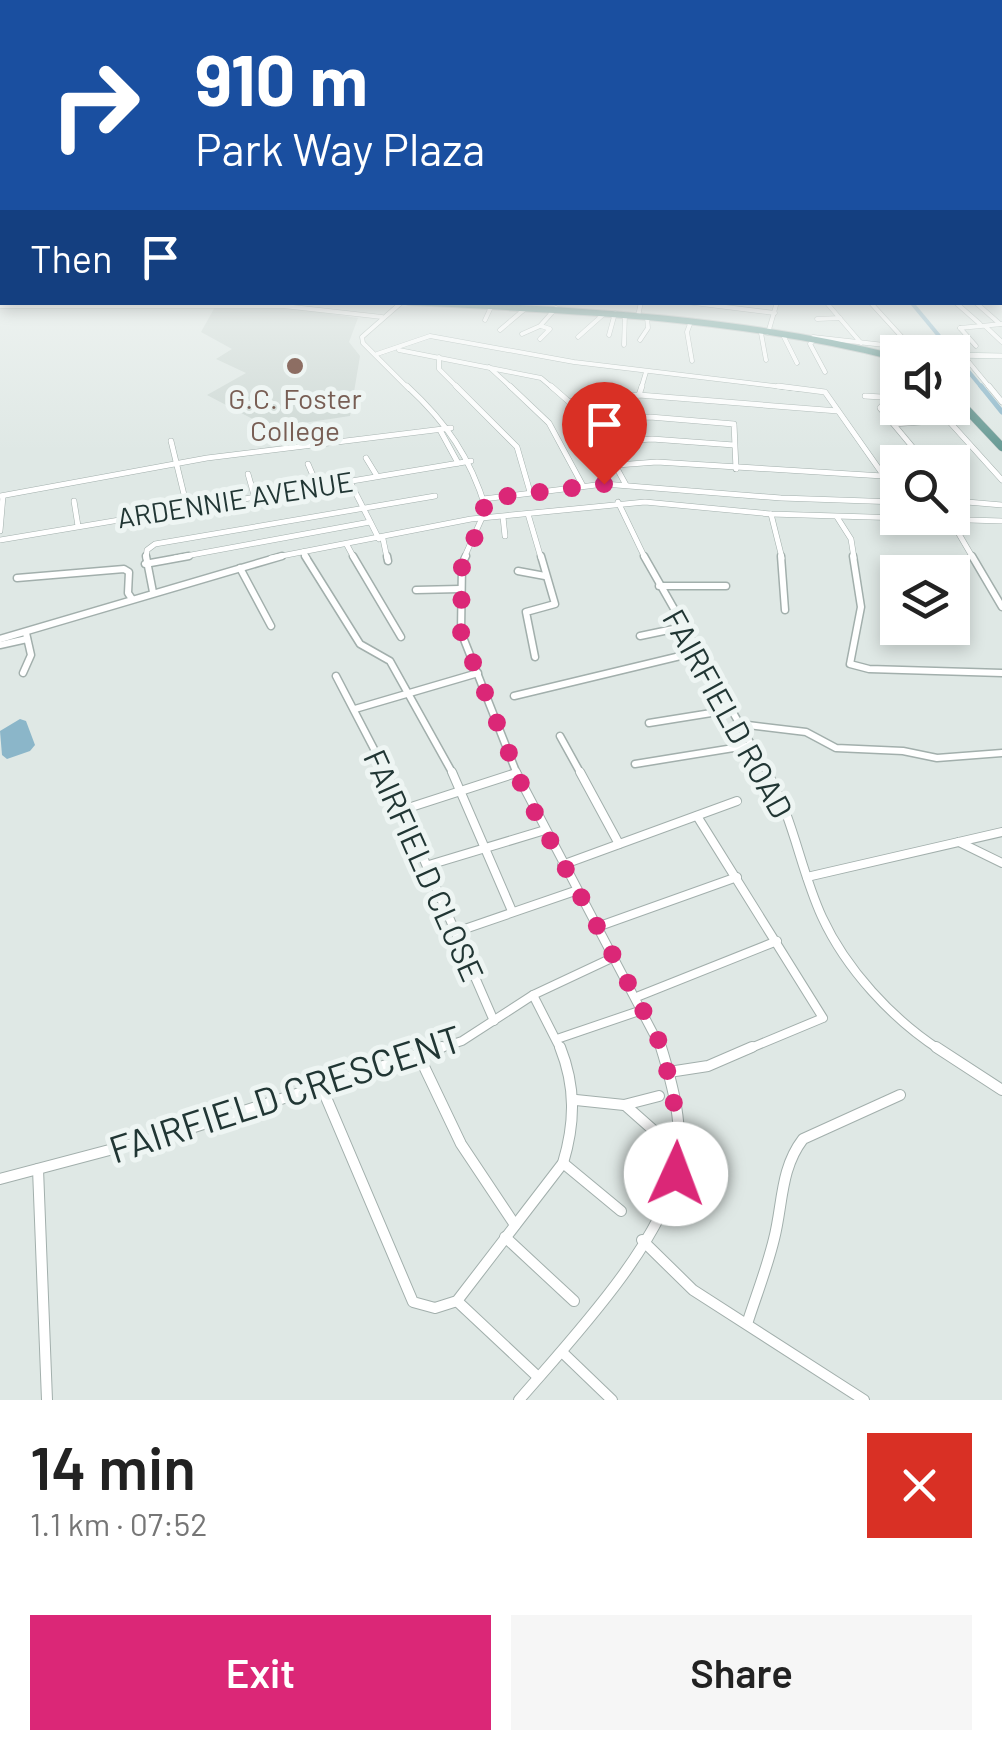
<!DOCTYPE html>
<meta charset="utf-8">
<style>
:root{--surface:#fff;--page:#f6f6f6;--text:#222;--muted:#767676;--accent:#db2777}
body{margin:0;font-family:Barlow,sans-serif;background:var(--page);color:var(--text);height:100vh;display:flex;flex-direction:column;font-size:38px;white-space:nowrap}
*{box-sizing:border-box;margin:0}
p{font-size:32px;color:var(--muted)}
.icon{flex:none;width:55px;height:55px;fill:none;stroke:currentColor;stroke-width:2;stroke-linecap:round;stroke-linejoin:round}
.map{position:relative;height:1400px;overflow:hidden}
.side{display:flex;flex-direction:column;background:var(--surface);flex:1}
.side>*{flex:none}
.top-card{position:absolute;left:0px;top:0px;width:1002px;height:305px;box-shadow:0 5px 15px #0003;background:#1a4fa0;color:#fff;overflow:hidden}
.controls{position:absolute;left:880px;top:335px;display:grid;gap:20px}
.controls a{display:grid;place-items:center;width:90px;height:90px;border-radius:0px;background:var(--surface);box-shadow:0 5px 15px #0003;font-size:50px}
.pin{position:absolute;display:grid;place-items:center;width:85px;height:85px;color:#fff;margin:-102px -42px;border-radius:50% 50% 50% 0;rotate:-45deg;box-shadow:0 0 10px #0007}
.pin .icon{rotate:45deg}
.me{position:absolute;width:110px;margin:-55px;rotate:2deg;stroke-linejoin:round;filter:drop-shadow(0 0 8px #0008)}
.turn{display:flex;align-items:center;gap:35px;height:210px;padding:0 30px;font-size:45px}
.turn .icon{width:130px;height:130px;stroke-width:2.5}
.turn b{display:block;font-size:70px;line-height:85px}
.then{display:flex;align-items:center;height:95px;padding:0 30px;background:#0003;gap:20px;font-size:38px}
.round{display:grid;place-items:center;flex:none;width:105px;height:105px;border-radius:0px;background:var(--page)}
.summary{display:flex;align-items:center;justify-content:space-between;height:170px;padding:0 30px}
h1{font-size:60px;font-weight:600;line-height:75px}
.action{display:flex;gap:20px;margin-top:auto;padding:20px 30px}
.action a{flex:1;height:115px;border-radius:0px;background:var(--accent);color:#fff;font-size:40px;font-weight:600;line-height:115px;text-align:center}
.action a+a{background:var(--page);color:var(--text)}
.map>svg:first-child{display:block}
.built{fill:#cdd8d4}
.water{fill:#8bb6c9}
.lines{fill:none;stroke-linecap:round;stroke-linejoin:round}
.canal-far1{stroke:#8bb6c9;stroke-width:4}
.canal{stroke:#8bb6c9;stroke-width:5}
.street-far4-casing{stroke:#a2afac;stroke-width:5}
.street-far3-casing{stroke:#a2afac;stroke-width:6}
.street-far2-casing{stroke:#a2afac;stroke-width:9}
.street-far1-casing{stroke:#a2afac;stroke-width:10}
.street-casing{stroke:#a2afac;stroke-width:12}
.secondary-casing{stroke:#9fb3ae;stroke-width:6}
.primary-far1-casing{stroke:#bcc3c2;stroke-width:8}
.primary-casing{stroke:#bcc3c2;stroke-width:9}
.street-far4{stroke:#fff;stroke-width:4}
.street-far3{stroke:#fff;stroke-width:5}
.street-far2{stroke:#fff;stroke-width:6}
.street-far1{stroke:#fff;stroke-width:8}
.street{stroke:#fff;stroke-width:10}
.secondary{stroke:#fff;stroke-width:5}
.primary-far1{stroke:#679a94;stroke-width:6}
.primary{stroke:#679a94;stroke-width:8}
.route{stroke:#db2777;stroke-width:18;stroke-dasharray:0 32.4}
.education-dot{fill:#8d6e63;stroke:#eef5f3;stroke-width:4}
.labels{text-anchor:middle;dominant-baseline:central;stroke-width:10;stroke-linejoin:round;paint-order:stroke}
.far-education-label{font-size:28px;fill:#785e54;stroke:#eef5f3}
.far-street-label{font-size:28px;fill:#213634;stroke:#eef5f3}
.street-label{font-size:32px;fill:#213634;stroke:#eef5f3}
.near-street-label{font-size:38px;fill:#213634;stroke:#eef5f3}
</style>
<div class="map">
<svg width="1002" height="1400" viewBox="0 0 1002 1400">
<rect width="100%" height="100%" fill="#dfe8e5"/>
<!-- built -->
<path class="built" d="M 215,307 L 291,308 L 358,318 L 349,342 L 360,356 L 350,416 L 270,428 L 207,395 L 246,373 L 216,359 L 232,349 L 201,332 Z"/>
<!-- water -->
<path class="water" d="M 20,719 L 26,721 L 35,745 L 30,751 L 7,759 L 2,755 L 0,731 Z"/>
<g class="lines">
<!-- canal-far1 -->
<path class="canal-far1" d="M 911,302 L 983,389"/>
<!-- canal -->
<path class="canal" d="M 981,386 L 1002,412"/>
<!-- street-far4 casing -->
<g class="street-far4-casing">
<g id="street-far4">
<path d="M 402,302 L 362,337 L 363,343 L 409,389"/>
<path d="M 686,302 L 775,313"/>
<path d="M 826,302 L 861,343"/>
<path d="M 870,302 L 911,347"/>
<path d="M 955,302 L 980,324"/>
<path d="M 975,302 L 1000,324"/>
<path d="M 0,306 L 284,306 L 382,317"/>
<path d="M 638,316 L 641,302"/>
<path d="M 817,319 L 840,318"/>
<path d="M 485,320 L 492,305"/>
<path d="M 690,324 L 687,332 L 692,361"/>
<path d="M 985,326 L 1002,342"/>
<path d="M 960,328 L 1002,324"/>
<path d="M 960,328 L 976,346"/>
<path d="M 500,330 L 526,308"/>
<path d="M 761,333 L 766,360"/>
<path d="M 768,333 L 777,302"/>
<path d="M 522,334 L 540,326 L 556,308"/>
<path d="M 609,335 L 615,313"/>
<path d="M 578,337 L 605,313"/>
<path d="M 784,337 L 797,363"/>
<path d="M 813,337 L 911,348"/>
<path d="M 540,339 L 550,329 L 541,326"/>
<path d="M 640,340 L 648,328 L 647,317"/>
<path d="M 813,341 L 810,344 L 825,372"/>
<path d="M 624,345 L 625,314"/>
<path d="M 399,350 L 541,378 L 554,389"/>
<path d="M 377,354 L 430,336 L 574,362 L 799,389"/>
<path d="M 963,355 L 991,389"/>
<path d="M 439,357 L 439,369 L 459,389"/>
<path d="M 489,367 L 513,389"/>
<path d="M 641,389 L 646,372"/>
</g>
</g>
<!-- street-far3 casing -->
<g class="street-far3-casing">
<g id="street-far3">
<path d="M 407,386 C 447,423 470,457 486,509 L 464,558"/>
<path d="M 456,386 L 517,447 L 530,492"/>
<path d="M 510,386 L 549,423 L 583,486"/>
<path d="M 551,386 L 591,421 L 626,485"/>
<path d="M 778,386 L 825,392 L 898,496"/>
<path d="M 989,386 L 1002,402"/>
<path d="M 639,395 L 642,386"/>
<path d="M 865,396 L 898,398"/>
<path d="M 889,398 L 880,408 L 925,462"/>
<path d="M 572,401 L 639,395 L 838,411"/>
<path d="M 937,408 L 1002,480"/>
<path d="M 591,421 L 650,417 L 734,424 L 736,469"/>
<path d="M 894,424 L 948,420"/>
<path d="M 440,430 L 458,463"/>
<path d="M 171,441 L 187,507"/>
<path d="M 606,442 L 652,439 L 734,445"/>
<path d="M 366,458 L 377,476"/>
<path d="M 308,464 L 317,485"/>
<path d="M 617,465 L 657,462 L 883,476"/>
<path d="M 248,474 L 254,495"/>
<path d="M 349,480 L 379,539"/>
<path d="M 952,490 L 967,502 L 1002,505"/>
<path d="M 0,496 L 207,458 L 451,428"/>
<path d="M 483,499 L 604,484 L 781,498 L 898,502"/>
<path d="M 74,501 L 78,526"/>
<path d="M 618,502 L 645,558"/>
<path d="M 528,514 L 541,558"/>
<path d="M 771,514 L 782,558"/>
<path d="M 503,517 L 505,536"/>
<path d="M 837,517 L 851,539 L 854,558"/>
<path d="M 952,522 L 973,558"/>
<path d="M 0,531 L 3,496"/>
<path d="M 383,539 L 387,558"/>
<path d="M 0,540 L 471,461"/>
<path d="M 347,545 L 354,558"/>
<path d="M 303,552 L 307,558"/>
<path d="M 146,558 L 147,550 L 155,544 L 435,496"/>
<path d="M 175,558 L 370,522"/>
<path d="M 271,558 L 471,519 L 645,502 L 771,514 L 1002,521"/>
</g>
</g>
<!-- street-far2 casing -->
<g class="street-far2-casing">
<g id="street-far2">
<path d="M 146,556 L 153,592"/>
<path d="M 305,556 L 360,644 L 390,661 L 453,774"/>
<path d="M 353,556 L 401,637"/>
<path d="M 387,556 L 388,561"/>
<path d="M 466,556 L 462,564 L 461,632 L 517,774"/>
<path d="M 644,556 L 768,774"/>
<path d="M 781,556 L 785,610"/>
<path d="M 853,556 L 861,607 L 850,664 L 869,669 L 1002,673"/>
<path d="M 972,556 L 1002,607"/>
<path d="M 145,564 L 189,556"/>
<path d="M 240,568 L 271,626"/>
<path d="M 518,571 L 545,576"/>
<path d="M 17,578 L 124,569 L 129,572 L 128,593 L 132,599"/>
<path d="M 659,586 L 726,586"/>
<path d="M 416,590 L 460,589"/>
<path d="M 640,636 L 683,627"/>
<path d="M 0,639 L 282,556"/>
<path d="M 0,645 L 27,639"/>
<path d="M 535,657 L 526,612 L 555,604 L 541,556"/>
<path d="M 23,673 L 31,655 L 26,633"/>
<path d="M 336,676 L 387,774"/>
<path d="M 514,696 L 697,652"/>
<path d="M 355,709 L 478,673"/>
<path d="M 649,723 L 730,710"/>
<path d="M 740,724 L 806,732 L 836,748 L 903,751 L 937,758 L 1002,753"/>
<path d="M 560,736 L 581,774"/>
<path d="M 635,764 L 752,745"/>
<path d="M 512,774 L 516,773"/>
</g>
</g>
<!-- street-far1 casing -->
<g class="street-far1-casing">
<g id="street-far1">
<path d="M 386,772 L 494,1021"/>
<path d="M 452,772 L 512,911"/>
<path d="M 516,772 L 662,1050"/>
<path d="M 580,772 L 619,844"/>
<path d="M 767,772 C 794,819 800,869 822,917 C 846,969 892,1019 940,1050"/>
<path d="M 405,809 L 516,773"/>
<path d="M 697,816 L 823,1018 L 746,1050"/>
<path d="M 959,842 L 1002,863"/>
<path d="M 429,865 L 545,830"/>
<path d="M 562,865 L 737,801"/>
<path d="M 807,877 L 1002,832"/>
<path d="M 597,927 L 737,877"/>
<path d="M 456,932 L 575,891"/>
<path d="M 533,995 L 561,1050"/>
<path d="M 639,996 L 777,941"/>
<path d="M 557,1039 L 645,1009"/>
<path d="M 434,1050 L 462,1041 L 533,995 L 614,957"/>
</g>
</g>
<!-- street casing -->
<g class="street-casing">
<g id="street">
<path d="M 936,1047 L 1002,1090"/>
<path d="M 419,1056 L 461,1144 L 515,1225"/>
<path d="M 669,1072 L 708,1066 L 752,1047"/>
<path d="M 322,1088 L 413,1302 L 435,1308 L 457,1301 L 563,1163 C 575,1123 576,1087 560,1047"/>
<path d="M 576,1100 L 624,1105 L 659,1096"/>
<path d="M 625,1105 L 678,1152"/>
<path d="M 563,1163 L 621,1211"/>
<path d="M 38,1169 L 47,1400"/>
<path d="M 0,1179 L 185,1130 L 442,1047"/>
<path d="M 505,1237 L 574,1301"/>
<path d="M 642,1240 L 693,1290 L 864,1400"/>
<path d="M 457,1301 L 538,1377"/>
<path d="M 747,1324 C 756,1296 767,1268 774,1239 C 783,1204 780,1169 803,1139 L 900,1095"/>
<path d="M 562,1352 L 612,1400"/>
<path d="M 519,1400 C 569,1342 663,1243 677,1168 C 684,1127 673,1086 661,1047"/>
</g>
</g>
<!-- secondary casing -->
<g class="secondary-casing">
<path id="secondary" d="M 952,355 L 1002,356"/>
</g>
<!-- primary-far1 casing -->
<g class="primary-far1-casing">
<path id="primary-far1" d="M 409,302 C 572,310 739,317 898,358"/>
</g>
<!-- primary casing -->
<g class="primary-casing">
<path id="primary" d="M 952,394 L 1002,447"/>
</g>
<!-- street-far4 -->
<use href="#street-far4" class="street-far4"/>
<!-- street-far3 -->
<use href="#street-far3" class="street-far3"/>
<!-- street-far2 -->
<use href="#street-far2" class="street-far2"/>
<!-- street-far1 -->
<use href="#street-far1" class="street-far1"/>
<!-- street -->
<use href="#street" class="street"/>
<!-- secondary -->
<use href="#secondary" class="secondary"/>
<!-- primary-far1 -->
<use href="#primary-far1" class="primary-far1"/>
<!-- primary -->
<use href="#primary" class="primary"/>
</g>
<!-- sky -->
<linearGradient id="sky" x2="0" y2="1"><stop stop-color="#83b5dc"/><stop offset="0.57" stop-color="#f1f5f3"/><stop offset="1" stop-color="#f1f5f3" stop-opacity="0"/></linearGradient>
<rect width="1002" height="451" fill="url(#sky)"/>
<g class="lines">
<!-- route -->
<path class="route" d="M 604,484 L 484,499 L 484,518 L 462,564 L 461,632 L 526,796 L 657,1036 C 672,1082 681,1125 676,1174"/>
</g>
<!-- markers -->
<circle class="education-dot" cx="295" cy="366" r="10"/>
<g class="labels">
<!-- far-education labels -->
<g class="far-education-label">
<text x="295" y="398">G.C. Foster<tspan x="295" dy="32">College</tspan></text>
</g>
<!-- far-street labels -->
<g class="far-street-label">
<text transform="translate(235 499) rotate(-9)">ARDENNIE AVENUE</text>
</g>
<!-- street labels -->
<g class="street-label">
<text transform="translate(729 713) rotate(61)">FAIRFIELD ROAD</text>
<text transform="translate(425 865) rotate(66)">FAIRFIELD CLOSE</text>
</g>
<!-- near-street labels -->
<g class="near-street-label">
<text transform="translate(285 1093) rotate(-18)">FAIRFIELD CRESCENT</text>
</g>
</g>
</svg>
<div class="controls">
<a><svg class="icon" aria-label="sound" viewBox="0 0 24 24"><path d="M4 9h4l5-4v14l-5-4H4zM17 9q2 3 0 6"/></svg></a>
<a><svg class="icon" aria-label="search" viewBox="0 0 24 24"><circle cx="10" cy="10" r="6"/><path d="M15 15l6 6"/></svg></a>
<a><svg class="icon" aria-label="layers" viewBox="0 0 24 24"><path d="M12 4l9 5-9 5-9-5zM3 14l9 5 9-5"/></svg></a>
</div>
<div class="pin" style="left:604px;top:484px;background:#d93025"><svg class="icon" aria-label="arrive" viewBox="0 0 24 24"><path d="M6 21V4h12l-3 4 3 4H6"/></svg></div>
<svg class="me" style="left:676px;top:1174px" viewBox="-20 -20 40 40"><circle r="19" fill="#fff"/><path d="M0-13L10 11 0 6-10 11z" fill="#db2777"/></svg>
<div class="top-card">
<div class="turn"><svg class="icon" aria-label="right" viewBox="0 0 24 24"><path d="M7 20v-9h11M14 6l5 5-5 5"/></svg><div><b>910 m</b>Park Way Plaza</div></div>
<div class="then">Then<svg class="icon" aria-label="arrive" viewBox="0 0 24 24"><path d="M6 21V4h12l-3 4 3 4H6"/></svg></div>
</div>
</div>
<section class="side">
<div class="summary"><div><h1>14 min</h1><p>1.1 km · 07:52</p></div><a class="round" style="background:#d93025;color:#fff"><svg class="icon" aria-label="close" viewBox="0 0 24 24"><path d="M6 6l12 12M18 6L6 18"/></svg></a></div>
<div class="action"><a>Exit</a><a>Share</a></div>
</section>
